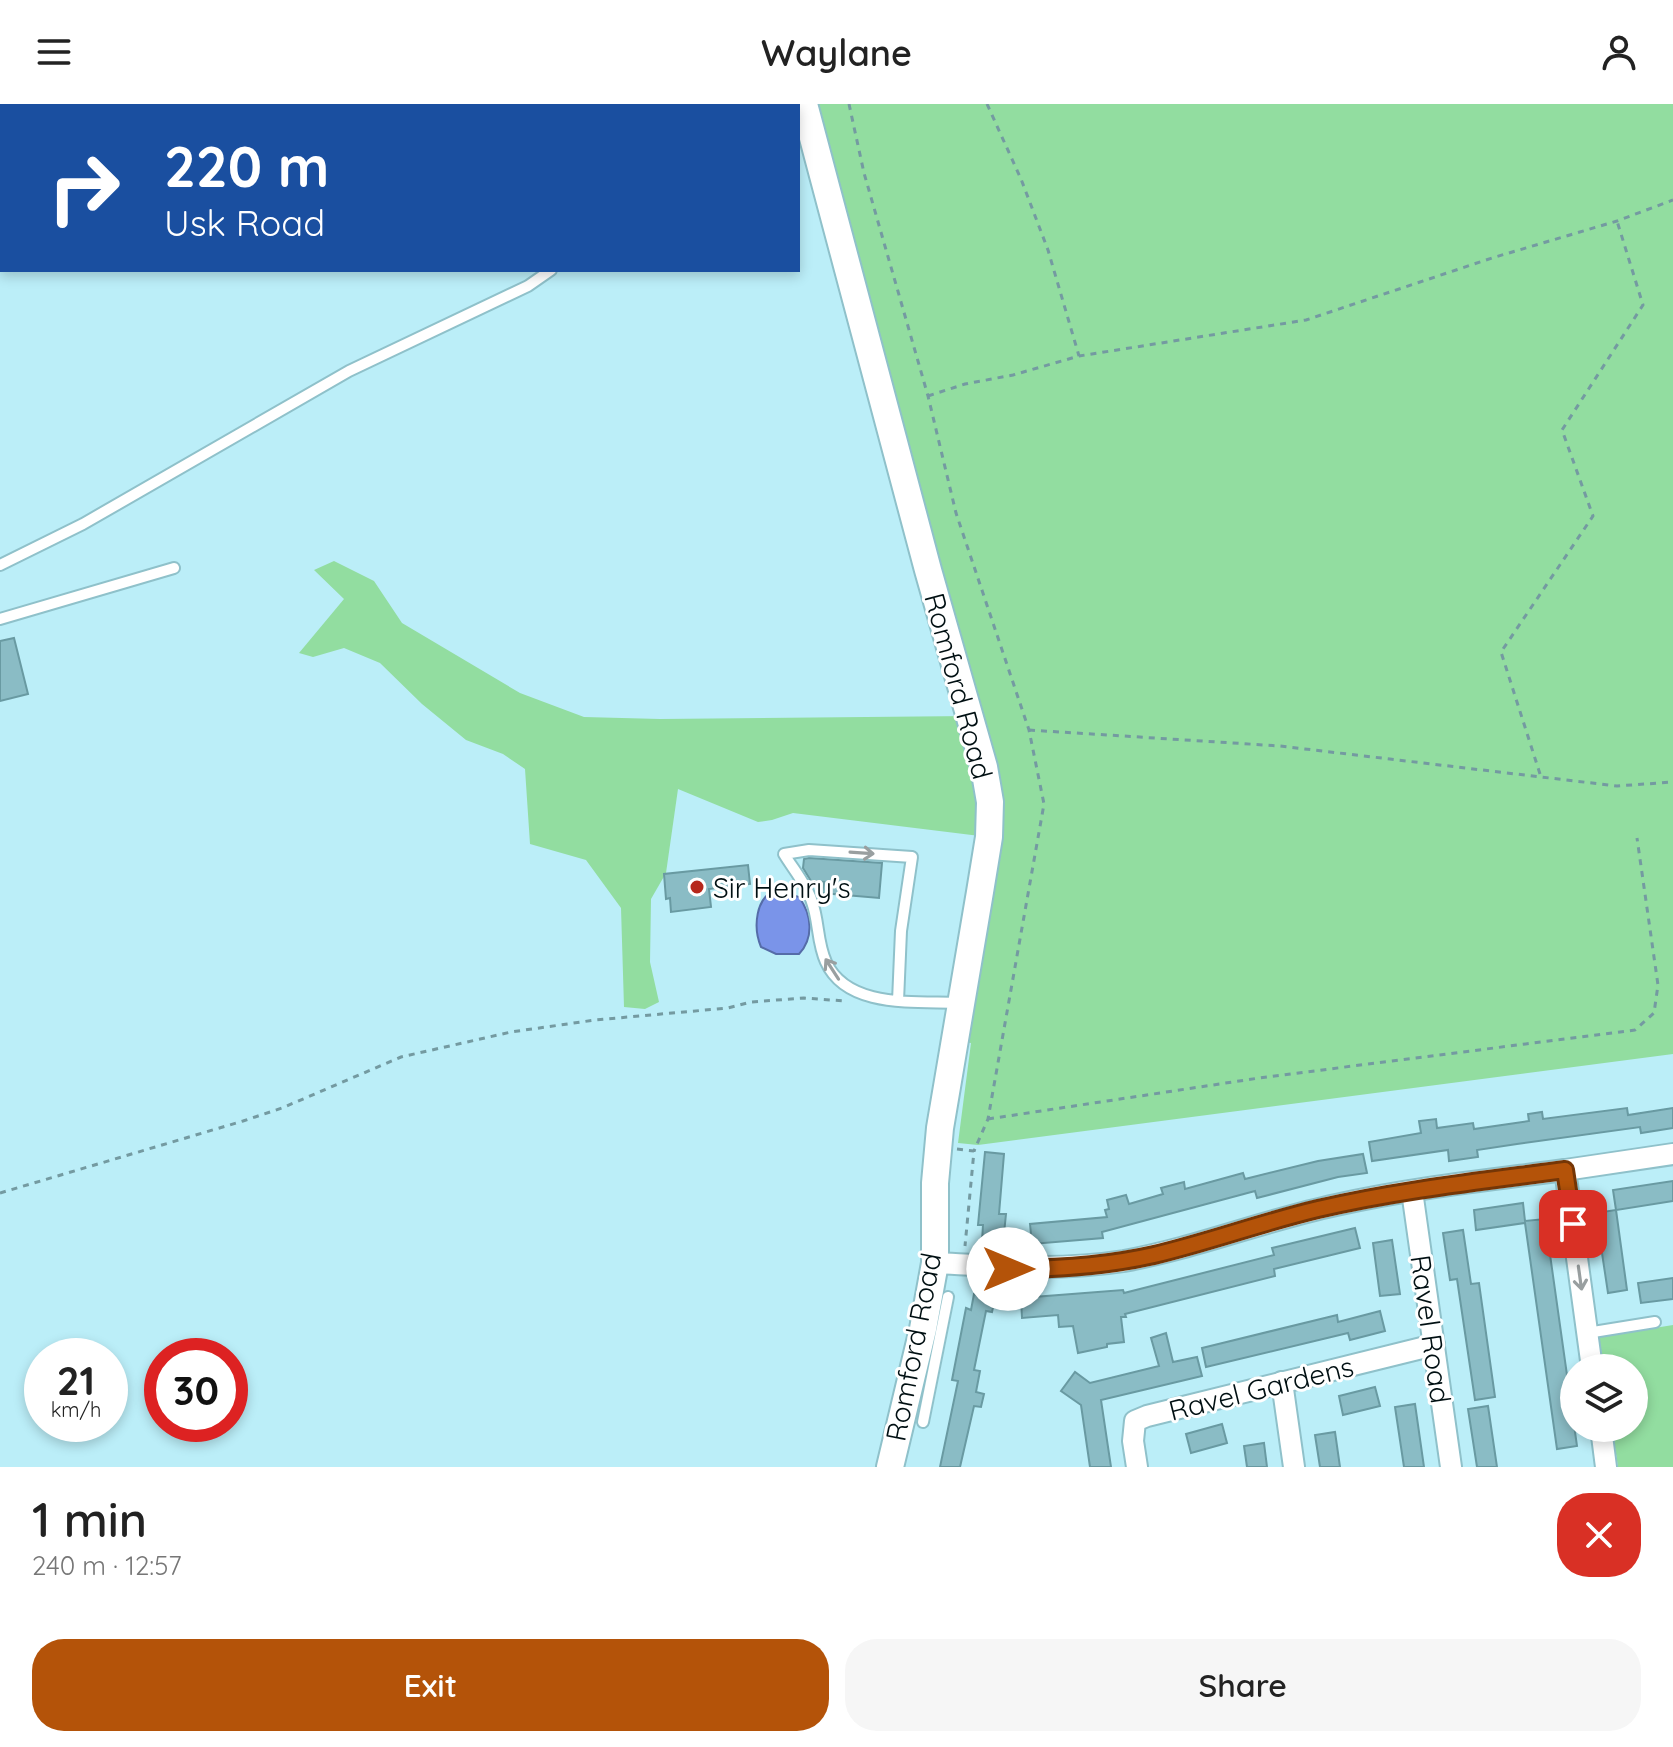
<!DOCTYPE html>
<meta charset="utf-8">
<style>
:root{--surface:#fff;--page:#f6f6f6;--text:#222;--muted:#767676;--accent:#b45309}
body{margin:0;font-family:Quicksand,sans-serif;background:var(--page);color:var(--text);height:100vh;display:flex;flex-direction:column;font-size:30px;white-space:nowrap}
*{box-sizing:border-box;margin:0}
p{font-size:26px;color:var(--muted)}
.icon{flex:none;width:44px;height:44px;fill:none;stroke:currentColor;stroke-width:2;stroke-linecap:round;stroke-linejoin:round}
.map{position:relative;height:1363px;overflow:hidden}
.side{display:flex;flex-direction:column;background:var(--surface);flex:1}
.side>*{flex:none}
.hud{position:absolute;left:0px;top:0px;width:800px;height:168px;box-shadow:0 4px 12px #0003;background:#1a4fa0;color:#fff;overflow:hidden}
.fabs{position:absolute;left:1560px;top:1250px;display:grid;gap:16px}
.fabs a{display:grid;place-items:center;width:88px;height:88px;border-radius:50%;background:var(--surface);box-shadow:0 4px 12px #0003;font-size:40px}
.speed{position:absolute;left:24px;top:1234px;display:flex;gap:16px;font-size:40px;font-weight:700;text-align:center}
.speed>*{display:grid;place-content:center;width:104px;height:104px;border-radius:50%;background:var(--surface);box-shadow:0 4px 12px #0003;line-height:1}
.speed small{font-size:20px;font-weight:400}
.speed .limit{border:12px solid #d22;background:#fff;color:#111}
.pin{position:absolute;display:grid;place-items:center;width:68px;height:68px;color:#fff;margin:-34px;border-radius:16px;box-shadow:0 4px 12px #0006}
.me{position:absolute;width:88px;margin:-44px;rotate:90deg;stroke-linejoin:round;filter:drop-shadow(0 0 6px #0008)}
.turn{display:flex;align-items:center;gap:28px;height:168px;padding:0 32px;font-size:36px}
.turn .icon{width:104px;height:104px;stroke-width:2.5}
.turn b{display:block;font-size:56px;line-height:68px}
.round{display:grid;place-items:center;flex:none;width:84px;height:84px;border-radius:32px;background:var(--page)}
.headline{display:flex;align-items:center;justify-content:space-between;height:136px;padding:0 32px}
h1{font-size:48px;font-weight:600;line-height:60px}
.action{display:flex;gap:16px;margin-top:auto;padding:16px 32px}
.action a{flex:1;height:92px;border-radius:32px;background:var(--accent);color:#fff;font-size:32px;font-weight:600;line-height:92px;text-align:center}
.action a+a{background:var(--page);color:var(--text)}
header{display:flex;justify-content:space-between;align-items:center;height:104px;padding:0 32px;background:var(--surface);font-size:36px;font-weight:600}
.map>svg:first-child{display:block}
.green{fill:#92dda0}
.water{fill:#7a94e9;stroke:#556ca8;stroke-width:2}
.building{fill:#8abcc5;stroke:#699aa2;stroke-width:2}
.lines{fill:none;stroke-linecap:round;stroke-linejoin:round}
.lane-casing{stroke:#8fc1ca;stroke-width:14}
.street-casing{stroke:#8fc1ca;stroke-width:24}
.secondary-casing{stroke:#8fc1ca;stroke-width:30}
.path{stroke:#749aa1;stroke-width:3;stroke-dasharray:6 6;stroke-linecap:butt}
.lane{stroke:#fff;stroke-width:10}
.street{stroke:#fff;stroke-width:20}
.secondary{stroke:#fff;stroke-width:26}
.oneway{stroke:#999fa0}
.route-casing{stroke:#753606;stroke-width:20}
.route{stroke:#b45309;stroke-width:14}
.poi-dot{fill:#b6281c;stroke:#fff;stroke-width:3}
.labels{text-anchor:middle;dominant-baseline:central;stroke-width:6;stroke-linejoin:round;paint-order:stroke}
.street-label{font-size:28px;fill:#000f12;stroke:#fff}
.poi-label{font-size:28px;fill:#000f12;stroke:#fff;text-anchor:start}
</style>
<header><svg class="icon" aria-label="menu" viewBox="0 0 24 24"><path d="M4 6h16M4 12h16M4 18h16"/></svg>Waylane<svg class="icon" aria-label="person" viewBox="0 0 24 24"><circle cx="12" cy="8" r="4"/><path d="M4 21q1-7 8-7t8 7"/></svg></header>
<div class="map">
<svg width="1673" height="1363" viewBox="0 0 1673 1363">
<rect width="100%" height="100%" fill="#bbeef8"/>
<!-- green -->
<g class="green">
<path d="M 804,0 L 1673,0 L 1673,950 L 978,1041 L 958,1039 L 971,939 L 953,937 L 988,733 L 793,709 L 772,716 L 758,718 L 678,685 L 666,769 L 651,795 L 650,858 L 659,898 L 645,905 L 624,903 L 621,804 L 586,756 L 530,740 L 525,665 L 503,650 L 466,636 L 422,600 L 380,559 L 344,544 L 313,553 L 299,549 L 344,495 L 314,466 L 334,457 L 374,477 L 402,519 L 520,589 L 584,613 L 660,615 L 970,612 Z"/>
<path d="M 1673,1221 L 1673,1363 L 1618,1363 L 1612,1324 L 1634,1324 L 1634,1264 L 1604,1264 L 1599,1233 Z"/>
</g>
<!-- water -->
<path class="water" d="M 777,786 L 799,793 C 812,811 814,834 799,850 L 776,850 L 761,843 C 753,824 755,792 777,786 Z"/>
<!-- building -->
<g class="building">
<path d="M 14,534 L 28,590 L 0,597 L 0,537 Z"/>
<path d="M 809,754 L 882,759 L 879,794 L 822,789 L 824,778 L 811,777 L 803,764 L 804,755 Z"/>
<path d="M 748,761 L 750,780 L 709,785 L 711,803 L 671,808 L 670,794 L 666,795 L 664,770 Z"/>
<path d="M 1627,1004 L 1628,1011 L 1673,1004 L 1673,1024 L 1641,1029 L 1640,1023 L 1517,1040 L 1477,1046 L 1478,1053 L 1449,1057 L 1448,1046 L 1372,1057 L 1369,1038 L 1421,1029 L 1419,1017 L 1436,1015 L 1437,1024 L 1473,1019 L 1474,1025 L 1529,1017 L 1528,1010 L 1542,1008 L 1543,1015 Z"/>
<path d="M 985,1048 L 1004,1050 L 999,1110 L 1006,1110 L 1003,1139 L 982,1137 L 983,1121 L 978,1121 Z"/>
<path d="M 1363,1050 L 1367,1069 L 1338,1073 L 1257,1094 L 1255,1087 L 1102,1128 L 1103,1134 L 1032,1140 L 1030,1120 L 1107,1113 L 1105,1106 L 1109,1105 L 1107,1096 L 1126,1091 L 1129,1100 L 1163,1090 L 1161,1084 L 1184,1078 L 1185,1085 L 1243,1069 L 1245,1075 L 1318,1057 Z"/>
<path d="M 1673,1077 L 1673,1097 L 1616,1106 L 1627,1186 L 1608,1189 L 1596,1109 L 1616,1106 L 1613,1086 Z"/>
<path d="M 1523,1099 L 1525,1117 L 1545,1115 L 1577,1342 L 1557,1345 L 1525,1119 L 1476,1126 L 1474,1106 Z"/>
<path d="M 1355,1124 L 1360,1144 L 1274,1165 L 1275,1172 L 1125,1210 L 1126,1213 L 1121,1213 L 1124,1238 L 1107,1240 L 1107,1243 L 1078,1249 L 1073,1222 L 1059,1223 L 1058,1211 L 1022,1214 L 1021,1194 L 1123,1186 L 1124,1189 L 1274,1151 L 1272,1144 Z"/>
<path d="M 1463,1126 L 1471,1180 L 1479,1179 L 1495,1293 L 1475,1296 L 1457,1175 L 1450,1176 L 1443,1129 Z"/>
<path d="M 1392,1136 L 1400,1190 L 1380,1192 L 1373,1139 Z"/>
<path d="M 1673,1174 L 1673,1195 L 1641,1199 L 1638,1179 Z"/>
<path d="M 974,1190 L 995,1194 L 992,1208 L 986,1207 L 974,1266 L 980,1267 L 976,1288 L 984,1290 L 981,1303 L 974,1302 L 960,1363 L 940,1363 L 958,1277 L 952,1276 L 966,1204 L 971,1206 Z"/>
<path d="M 1380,1207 L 1385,1227 L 1350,1236 L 1348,1229 L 1206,1263 L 1202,1244 L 1337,1211 L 1338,1218 Z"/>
<path d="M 1166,1229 L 1173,1258 L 1197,1253 L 1202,1272 L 1101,1296 L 1111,1363 L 1090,1363 L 1081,1301 L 1061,1287 L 1075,1268 L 1090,1279 L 1159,1262 L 1151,1234 Z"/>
<path d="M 1375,1283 L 1380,1302 L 1343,1311 L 1339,1292 Z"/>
<path d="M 1415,1300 L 1424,1363 L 1404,1363 L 1395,1303 Z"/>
<path d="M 1488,1302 L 1497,1363 L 1477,1363 L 1468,1305 Z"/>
<path d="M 1222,1320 L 1227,1339 L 1191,1349 L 1186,1330 Z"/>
<path d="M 1335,1328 L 1340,1363 L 1320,1363 L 1315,1331 Z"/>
<path d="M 1264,1339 L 1267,1363 L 1247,1363 L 1244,1342 Z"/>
</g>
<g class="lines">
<!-- lane casing -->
<g class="lane-casing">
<g id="lane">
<path d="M 700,2 L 701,0"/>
<path d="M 0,461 L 83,420 L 349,267 L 528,182 L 551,166"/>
<path d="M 0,515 L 174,464"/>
<path d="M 898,897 L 901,827 L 912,753 L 809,746 L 784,750 C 793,765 807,781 812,798 C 819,817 817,839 826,858 C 847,905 916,897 959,899"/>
<path d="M 1587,1229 L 1655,1218"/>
<path d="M 923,1318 L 948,1193"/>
</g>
</g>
<!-- street casing -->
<g class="street-casing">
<g id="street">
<path d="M 1565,1066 L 1673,1050"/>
<path d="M 1412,1087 L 1451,1363"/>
<path d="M 935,1159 C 999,1162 1060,1167 1124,1157 C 1196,1144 1265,1116 1336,1101 C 1411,1084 1489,1076 1565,1066 L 1592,1264"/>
<path d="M 1282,1278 L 1294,1363"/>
<path d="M 1601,1324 L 1606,1363"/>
<path d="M 1137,1363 L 1133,1337 L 1135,1317 L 1147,1312 L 1434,1241"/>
</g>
</g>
<!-- secondary casing -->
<g class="secondary-casing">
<path id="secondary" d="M 804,0 L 928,466 L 984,663 L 990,698 L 989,733 L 980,788 L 940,1024 L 935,1079 L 935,1159 L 923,1225 L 890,1363"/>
</g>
<!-- path -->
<g class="path">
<path d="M 849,0 L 864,69 L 928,292 L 956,409 L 1029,626 L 1044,700 L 988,1015 L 974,1047"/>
<path d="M 987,0 L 1021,75 L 1048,146 L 1079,252"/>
<path d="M 928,292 L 965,280 L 1013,271 L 1079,252 L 1306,216 L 1492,154 L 1617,117 L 1673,96"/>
<path d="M 1029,626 L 1280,642 L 1617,682 L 1673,678"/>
<path d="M 1540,670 L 1501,548 L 1593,412 L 1562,326 L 1643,201 L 1617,117"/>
<path d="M 988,1015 L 1259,974 L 1635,926 L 1654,909 L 1658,881 L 1637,734"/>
<path d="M 957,1045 L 974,1047 L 965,1142"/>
<path d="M 0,1089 L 243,1017 L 282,1004 L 401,953 L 511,928 L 595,916 L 728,904 L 751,898 L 804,894 L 845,897"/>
</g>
<!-- lane -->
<use href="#lane" class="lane"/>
<!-- street -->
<use href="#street" class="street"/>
<!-- secondary -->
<use href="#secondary" class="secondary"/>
</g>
<!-- one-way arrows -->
<defs><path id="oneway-shaft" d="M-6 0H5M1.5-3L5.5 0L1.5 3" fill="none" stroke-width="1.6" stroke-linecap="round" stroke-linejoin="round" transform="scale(2)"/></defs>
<g class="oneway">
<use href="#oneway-shaft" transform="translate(862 749) rotate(4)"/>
<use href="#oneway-shaft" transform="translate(832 865) rotate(-123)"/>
<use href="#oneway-shaft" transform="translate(1580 1174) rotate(82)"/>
</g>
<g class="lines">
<!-- route casing -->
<g class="route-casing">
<path id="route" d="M 1008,1165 C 1057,1165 1106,1162 1154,1151 C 1209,1138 1263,1118 1318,1105 C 1399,1086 1483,1077 1565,1066 L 1573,1120"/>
</g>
<!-- route -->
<use href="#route" class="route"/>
</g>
<!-- markers -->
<circle class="poi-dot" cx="697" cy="783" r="8"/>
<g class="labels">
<!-- street labels -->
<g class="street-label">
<text transform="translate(959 582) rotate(75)">Romford Road</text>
<text transform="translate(1431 1225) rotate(82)">Ravel Road</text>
<text transform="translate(913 1243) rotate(-79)">Romford Road</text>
<text transform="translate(1261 1284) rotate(-14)">Ravel Gardens</text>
</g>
<!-- poi labels -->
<g class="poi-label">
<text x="713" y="783">Sir Henry's</text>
</g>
</g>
</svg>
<div class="fabs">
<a><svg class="icon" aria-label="layers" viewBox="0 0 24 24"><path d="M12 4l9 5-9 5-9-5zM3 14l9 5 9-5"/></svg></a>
</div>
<div class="speed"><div>21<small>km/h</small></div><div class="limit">30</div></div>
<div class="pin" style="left:1573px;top:1120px;background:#d93025"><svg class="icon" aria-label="arrive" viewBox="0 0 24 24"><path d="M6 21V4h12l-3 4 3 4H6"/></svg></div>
<svg class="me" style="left:1008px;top:1165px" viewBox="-20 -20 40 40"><circle r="19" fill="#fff"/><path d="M0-13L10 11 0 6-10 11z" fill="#b45309"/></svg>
<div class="hud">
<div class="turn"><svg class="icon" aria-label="right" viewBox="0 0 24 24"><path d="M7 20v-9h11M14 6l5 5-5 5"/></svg><div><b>220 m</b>Usk Road</div></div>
</div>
</div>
<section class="side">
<div class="headline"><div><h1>1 min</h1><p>240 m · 12:57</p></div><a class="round" style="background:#d93025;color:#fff"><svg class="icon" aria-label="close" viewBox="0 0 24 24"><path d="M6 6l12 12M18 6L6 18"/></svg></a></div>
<div class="action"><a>Exit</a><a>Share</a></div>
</section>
